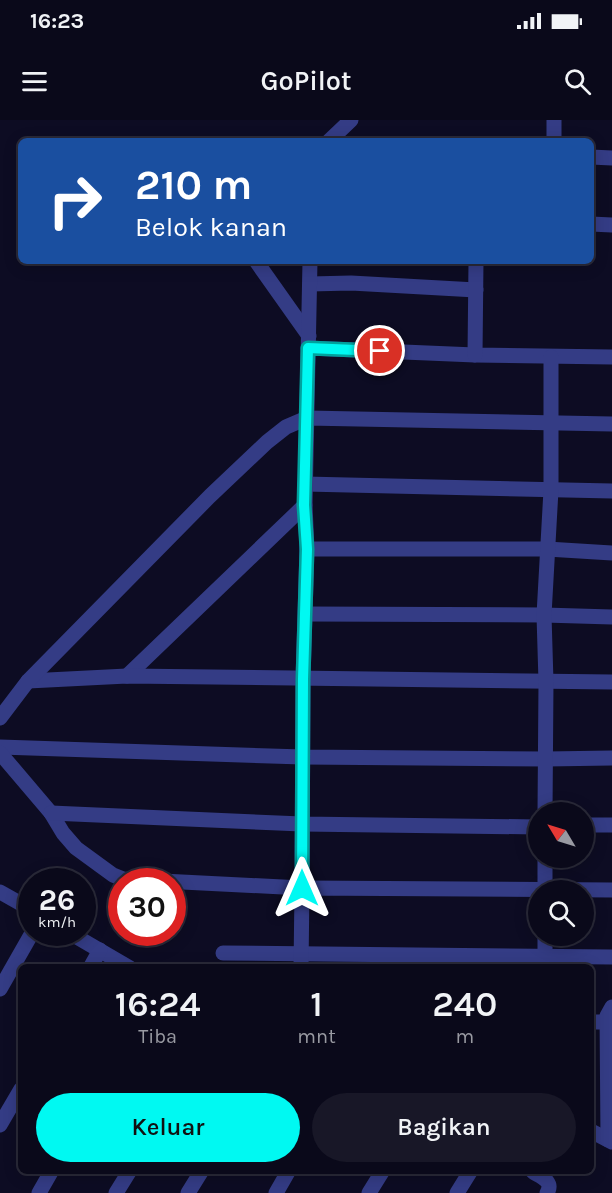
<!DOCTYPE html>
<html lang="id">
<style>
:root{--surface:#0a091a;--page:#181727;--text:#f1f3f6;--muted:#999aa2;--line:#2a2a39;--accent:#00f9f2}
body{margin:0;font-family:Karla,sans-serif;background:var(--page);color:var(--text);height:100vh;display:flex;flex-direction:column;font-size:22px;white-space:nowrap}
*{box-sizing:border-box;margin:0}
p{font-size:20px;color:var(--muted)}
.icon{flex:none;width:33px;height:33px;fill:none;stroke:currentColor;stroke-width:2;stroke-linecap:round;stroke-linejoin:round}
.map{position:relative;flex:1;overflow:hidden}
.details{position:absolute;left:18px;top:844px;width:576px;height:210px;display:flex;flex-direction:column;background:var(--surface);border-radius:9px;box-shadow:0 3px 15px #0003,0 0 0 2px var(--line)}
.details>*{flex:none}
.top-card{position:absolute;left:18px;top:18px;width:576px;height:126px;border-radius:9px;box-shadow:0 3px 15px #0003,0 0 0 2px var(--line);background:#1a4fa0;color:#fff;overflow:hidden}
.needle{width:39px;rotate:308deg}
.tools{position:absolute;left:528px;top:682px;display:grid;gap:12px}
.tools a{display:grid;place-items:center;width:66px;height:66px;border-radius:50%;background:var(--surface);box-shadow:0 3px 15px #0003,0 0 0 2px var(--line);font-size:30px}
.speed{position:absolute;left:18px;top:748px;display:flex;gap:12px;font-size:30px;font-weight:700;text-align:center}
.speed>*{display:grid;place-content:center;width:78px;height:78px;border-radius:50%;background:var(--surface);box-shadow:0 3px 15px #0003,0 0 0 2px var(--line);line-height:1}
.speed small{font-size:15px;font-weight:400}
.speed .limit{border:9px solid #d22;background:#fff;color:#111}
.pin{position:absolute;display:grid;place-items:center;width:51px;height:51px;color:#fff;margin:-26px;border:3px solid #fff;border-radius:50%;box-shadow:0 2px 6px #0007}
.me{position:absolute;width:66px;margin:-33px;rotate:0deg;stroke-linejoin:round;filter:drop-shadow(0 0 4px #0008)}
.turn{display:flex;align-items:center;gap:21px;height:126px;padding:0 18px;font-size:27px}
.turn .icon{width:78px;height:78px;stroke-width:2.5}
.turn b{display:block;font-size:42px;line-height:51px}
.eta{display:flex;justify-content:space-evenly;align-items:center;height:102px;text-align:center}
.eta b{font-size:36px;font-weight:600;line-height:42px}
.cta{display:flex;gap:12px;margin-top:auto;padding:12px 18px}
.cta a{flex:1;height:69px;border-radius:36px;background:var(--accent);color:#111;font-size:24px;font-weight:600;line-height:69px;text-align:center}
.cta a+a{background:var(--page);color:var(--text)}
.status{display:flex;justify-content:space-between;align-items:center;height:42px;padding:0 30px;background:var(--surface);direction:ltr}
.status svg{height:16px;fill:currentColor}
header{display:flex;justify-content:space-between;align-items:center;height:78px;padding:0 18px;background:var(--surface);font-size:27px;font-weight:600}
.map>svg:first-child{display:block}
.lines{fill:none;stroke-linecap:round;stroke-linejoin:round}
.minor{stroke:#343c85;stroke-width:15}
.route-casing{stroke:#00a29d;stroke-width:15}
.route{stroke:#00f9f2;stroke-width:10}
</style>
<div class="status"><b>16:23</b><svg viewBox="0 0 49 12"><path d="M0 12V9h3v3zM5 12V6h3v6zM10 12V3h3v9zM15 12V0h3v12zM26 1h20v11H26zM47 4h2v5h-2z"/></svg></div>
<header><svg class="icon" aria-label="menu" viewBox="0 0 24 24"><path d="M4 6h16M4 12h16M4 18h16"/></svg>GoPilot<svg class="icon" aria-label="search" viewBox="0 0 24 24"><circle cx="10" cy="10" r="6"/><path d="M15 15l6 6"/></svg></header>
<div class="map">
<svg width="612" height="1073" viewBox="0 0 612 1073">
<rect width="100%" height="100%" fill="#0d0c23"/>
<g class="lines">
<!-- minor -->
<g class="minor">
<path d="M 554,0 L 554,21"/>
<path d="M 329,21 L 351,0"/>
<path d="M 591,37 L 612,38"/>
<path d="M 591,104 L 612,105"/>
<path d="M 256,141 L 309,216"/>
<path d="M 310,164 L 351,163 L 476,170"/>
<path d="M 308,228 L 475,235 L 612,237"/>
<path d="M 475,235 L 476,141"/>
<path d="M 305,364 L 612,371"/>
<path d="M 307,429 L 547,429 L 612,433"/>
<path d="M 306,494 L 544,495 L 612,497"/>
<path d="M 127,556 L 305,385"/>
<path d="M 28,561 L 127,556 L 612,562"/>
<path d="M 0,598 L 28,561 L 210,376 L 267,322 L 286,307 L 307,298 L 612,304"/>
<path d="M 0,627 L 303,637 L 546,639 L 612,638"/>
<path d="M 0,633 L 51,693 L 63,713 L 76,728 L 113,755 L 123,759 L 302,768 L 303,559 L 307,429 L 305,385 L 310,141"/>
<path d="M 51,693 L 302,704 L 538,707"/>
<path d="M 545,693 L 546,562 L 544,495 L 551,370 L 551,237"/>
<path d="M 584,705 L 612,705"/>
<path d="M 545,771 L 545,738"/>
<path d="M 0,772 L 32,790"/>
<path d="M 70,813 L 130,848"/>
<path d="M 223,833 L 612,837"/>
<path d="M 90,848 L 100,830"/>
<path d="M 301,848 L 302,768 L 612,770"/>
<path d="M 545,848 L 545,816"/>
<path d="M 0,869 L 32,813"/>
<path d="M 591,902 L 608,902"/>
<path d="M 0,1005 L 21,969"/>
<path d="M 591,1011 L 612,1022"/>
<path d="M 608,1020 L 607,896 L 612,887"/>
<path d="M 533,1052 C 541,1057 554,1061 547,1073"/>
<path d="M 39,1073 L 51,1052"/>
<path d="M 116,1073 L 129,1052"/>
<path d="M 188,1073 L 201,1052"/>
<path d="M 276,1073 L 288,1052"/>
<path d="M 369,1073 L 382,1052"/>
<path d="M 457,1073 L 470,1052"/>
</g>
</g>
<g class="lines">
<!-- route casing -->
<g class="route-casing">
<path id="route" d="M 302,768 L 303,559 L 307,429 L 304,385 L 308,228 L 380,231"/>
</g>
<!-- route -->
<use href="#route" class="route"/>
</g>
</svg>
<div class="tools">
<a><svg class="needle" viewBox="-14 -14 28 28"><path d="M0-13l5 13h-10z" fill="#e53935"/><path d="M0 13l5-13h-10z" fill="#999aa2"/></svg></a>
<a><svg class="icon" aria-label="search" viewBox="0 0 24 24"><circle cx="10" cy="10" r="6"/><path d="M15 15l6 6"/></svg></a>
</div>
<div class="speed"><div>26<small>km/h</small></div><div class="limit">30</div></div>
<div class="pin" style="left:380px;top:231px;background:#d93025"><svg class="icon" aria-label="arrive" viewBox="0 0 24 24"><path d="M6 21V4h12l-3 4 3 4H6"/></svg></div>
<svg class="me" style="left:302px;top:768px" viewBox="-20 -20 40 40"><path d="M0-17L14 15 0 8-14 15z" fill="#00f9f2" stroke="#fff" stroke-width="4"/></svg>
<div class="top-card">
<div class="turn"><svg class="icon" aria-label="right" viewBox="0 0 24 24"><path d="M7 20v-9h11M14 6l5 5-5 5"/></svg><div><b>210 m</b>Belok kanan</div></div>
</div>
<section class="details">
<div class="eta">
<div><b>16:24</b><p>Tiba</p></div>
<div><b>1</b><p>mnt</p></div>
<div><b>240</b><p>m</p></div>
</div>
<div class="cta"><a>Keluar</a><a>Bagikan</a></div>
</section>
</div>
